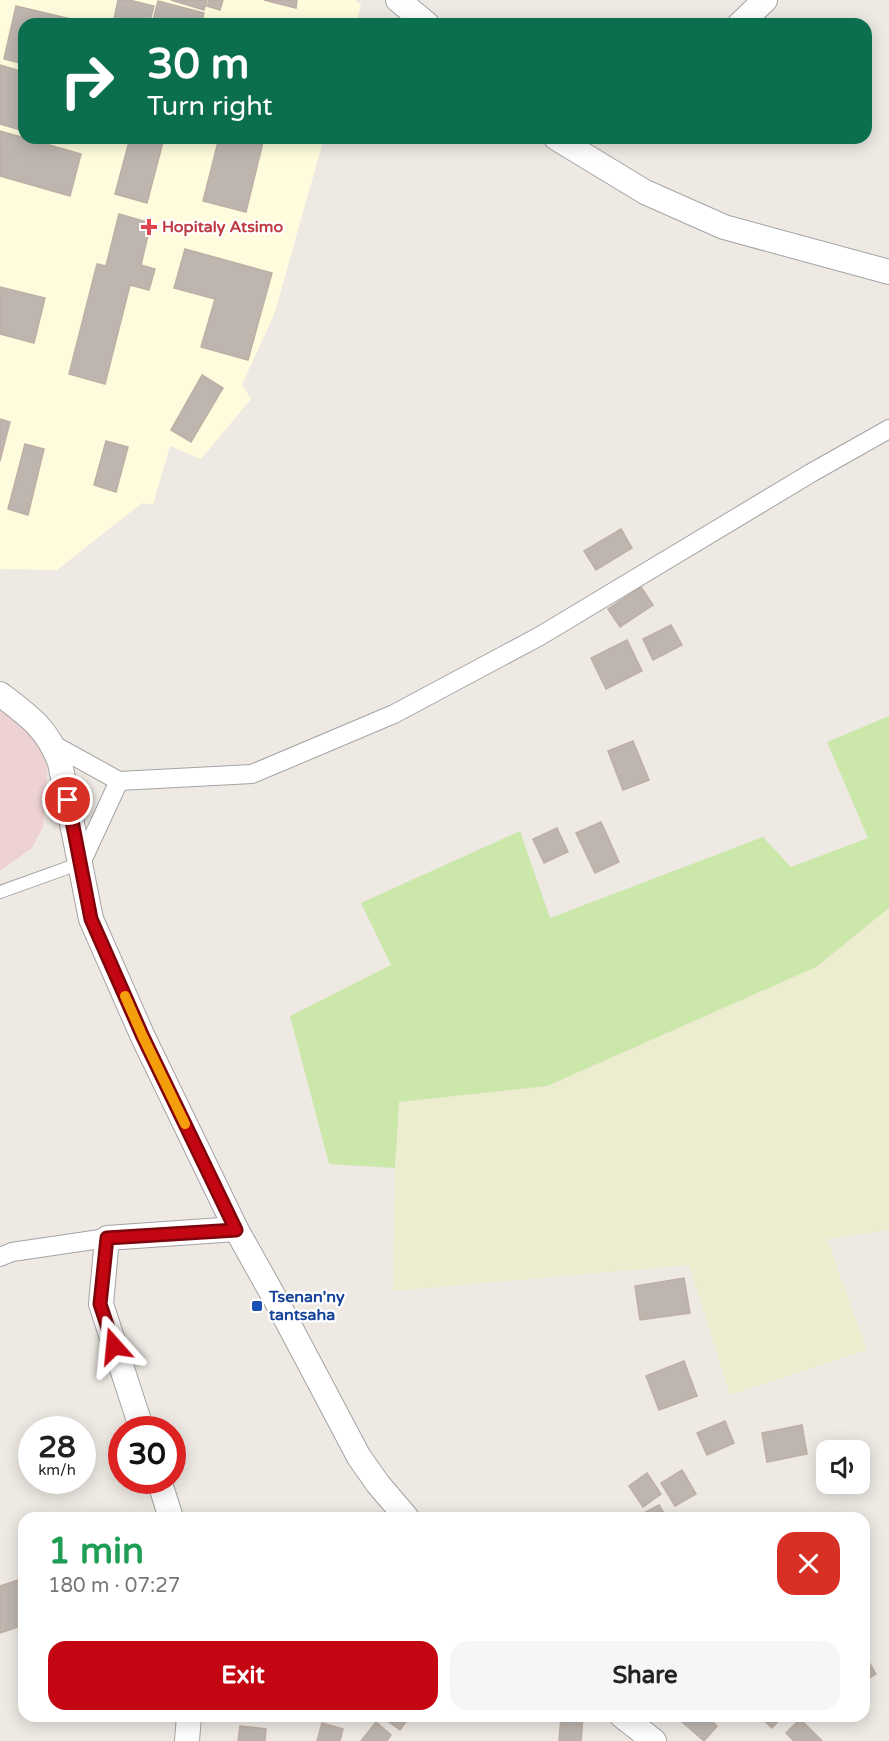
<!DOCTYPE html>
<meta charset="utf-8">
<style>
:root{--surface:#fff;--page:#f6f6f6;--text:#222;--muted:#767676;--accent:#c30611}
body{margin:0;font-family:"Varela Round",sans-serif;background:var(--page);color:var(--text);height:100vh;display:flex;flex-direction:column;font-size:22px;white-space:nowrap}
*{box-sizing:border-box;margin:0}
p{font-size:20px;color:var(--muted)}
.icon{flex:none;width:33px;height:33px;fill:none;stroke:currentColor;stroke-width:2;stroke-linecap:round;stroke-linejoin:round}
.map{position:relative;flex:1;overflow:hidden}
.side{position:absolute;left:18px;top:1512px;width:852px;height:210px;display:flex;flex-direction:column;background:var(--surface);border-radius:18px;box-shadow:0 3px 15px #0003}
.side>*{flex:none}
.hud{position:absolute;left:18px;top:18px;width:854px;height:126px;border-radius:18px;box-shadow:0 3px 15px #0003;background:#0b6e4f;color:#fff;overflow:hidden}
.buttons{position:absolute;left:816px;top:1440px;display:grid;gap:12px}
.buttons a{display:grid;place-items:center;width:54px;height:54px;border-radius:12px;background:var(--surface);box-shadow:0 3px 15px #0003;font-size:30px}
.speed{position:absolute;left:18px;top:1416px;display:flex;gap:12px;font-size:30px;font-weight:700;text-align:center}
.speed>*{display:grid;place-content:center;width:78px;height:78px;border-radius:50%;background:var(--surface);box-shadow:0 3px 15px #0003;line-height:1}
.speed small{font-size:15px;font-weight:400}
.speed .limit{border:9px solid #d22;background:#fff;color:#111}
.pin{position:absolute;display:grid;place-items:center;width:51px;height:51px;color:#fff;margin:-26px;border:3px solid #fff;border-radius:50%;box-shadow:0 2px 6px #0007}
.me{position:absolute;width:66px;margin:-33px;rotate:342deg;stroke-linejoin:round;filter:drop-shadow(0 0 4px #0008)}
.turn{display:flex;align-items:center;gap:21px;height:126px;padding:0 30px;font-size:27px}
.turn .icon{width:78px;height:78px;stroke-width:2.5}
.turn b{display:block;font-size:42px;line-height:51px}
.round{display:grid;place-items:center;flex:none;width:63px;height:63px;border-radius:18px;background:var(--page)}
.headline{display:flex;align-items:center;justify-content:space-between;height:102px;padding:0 30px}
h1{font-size:36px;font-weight:800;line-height:45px;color:#1e9e55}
.action{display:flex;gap:12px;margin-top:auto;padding:12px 30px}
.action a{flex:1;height:69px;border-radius:18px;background:var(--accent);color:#fff;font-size:24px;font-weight:800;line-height:69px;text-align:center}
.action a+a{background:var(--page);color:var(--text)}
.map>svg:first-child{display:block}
.commercial{fill:#eed2d3}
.education{fill:#fefcdc}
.farmland{fill:#ececce}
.grass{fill:#cbe7aa}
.building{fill:#beb5af;stroke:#bfafa6;stroke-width:1.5}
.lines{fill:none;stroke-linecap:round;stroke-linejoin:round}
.service-casing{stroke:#a4a4a4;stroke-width:14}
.pedestrian-casing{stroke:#a4a4a4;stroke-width:20}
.minor-casing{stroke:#a4a4a4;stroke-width:26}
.service{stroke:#fff;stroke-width:12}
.pedestrian{stroke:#fff;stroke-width:18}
.minor{stroke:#fff;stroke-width:24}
.route-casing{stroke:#7f040b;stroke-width:15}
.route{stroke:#c30611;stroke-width:10}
.slow{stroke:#f59e0b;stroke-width:10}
.health-dot{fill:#e0444e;stroke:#fff;stroke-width:2}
.transit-dot{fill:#1a4fb4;stroke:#fff;stroke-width:2}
.labels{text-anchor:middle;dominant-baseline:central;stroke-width:4.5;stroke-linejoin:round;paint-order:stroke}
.health-label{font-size:16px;font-weight:bold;fill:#be3a42;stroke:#fff;text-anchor:start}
.transit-label{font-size:16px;font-weight:bold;fill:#164399;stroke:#fff;text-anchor:start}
</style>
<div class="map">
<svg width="889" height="1741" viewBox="0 0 889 1741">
<rect width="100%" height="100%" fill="#eee9e3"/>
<!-- commercial -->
<path class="commercial" d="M 0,705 L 49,752 L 43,827 L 32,848 L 0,871 Z"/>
<!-- education -->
<path class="education" d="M 0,0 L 355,0 L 361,5 L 356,24 L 24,24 L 24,138 L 324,138 L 274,315 L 242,384 L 251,399 L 201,459 L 170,446 L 153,505 L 142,503 L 57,570 L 0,569 Z"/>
<!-- farmland -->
<path class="farmland" d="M 889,908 L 889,1230 L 827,1239 L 867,1350 L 730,1395 L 689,1265 L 393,1291 L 395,1168 L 399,1102 L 547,1086 L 816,967 Z"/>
<!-- grass -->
<path class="grass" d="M 889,716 L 889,908 L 816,967 L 547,1086 L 399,1102 L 395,1168 L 329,1164 L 290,1016 L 391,965 L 361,903 L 520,831 L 550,918 L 763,837 L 791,867 L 868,838 L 827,742 Z"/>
<!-- building -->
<g class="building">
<path d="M 118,0 L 129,0 L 154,6 L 149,24 L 113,24 Z"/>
<path d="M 171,0 L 207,0 L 204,10 Z"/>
<path d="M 209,0 L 223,0 L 220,10 L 207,6 Z"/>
<path d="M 264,0 L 297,0 L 296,8 Z"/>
<path d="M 158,1 L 204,13 L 201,24 L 152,24 Z"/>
<path d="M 16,6 L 71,19 L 70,24 L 24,24 L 24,64 L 4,59 Z"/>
<path d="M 0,65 L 24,72 L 24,131 L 0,124 Z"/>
<path d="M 0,131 L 81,154 L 70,196 L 0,176 Z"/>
<path d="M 130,138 L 164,138 L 147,203 L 115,194 Z"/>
<path d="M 219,138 L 264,138 L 246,212 L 203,201 Z"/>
<path d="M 119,214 L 151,223 L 141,265 L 155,269 L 149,290 L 130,285 L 105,384 L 69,374 L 97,264 L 106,266 Z"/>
<path d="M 185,249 L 272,273 L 248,360 L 201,347 L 215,299 L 174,288 Z"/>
<path d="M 0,287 L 45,298 L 34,343 L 0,334 Z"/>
<path d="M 202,375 L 223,388 L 191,442 L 171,430 Z"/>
<path d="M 0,419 L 10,422 L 0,461 Z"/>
<path d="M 106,441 L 128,447 L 116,492 L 94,485 Z"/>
<path d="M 25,444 L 44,449 L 28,515 L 8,509 Z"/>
<path d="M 621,529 L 632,548 L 596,570 L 584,551 Z"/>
<path d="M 641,587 L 653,605 L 620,627 L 608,609 Z"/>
<path d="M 671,625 L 682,645 L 653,660 L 643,639 Z"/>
<path d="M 627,640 L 642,671 L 606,689 L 591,658 Z"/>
<path d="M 633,741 L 649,780 L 623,790 L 608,751 Z"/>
<path d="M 601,822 L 619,862 L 595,873 L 576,833 Z"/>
<path d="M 557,828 L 568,852 L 544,863 L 533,839 Z"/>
<path d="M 684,1278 L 690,1313 L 640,1320 L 635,1286 Z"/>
<path d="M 684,1361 L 697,1396 L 659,1410 L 646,1376 Z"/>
<path d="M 725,1421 L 734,1443 L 707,1455 L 697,1433 Z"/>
<path d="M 802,1425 L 807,1454 L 767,1462 L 762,1433 Z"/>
<path d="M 682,1470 L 696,1494 L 675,1506 L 661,1483 Z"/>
<path d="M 647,1473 L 661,1494 L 643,1507 L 629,1486 Z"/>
<path d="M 659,1505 L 667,1518 L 639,1518 L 638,1516 Z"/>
<path d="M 24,1578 L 24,1625 L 0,1633 L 0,1586 Z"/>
<path d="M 864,1654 L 876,1674 L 864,1681 Z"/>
<path d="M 381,1716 L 407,1716 L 409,1717 L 400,1730 Z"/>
<path d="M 561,1716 L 583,1716 L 581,1741 L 559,1741 Z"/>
<path d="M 683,1716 L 706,1716 L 717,1726 L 704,1741 L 680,1720 Z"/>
<path d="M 759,1716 L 783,1716 L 772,1728 Z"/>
<path d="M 800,1719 L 822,1741 L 794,1741 L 786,1733 Z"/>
<path d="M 376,1722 L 391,1735 L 387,1741 L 361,1741 Z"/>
<path d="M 322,1723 L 343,1729 L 340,1741 L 317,1741 Z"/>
<path d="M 240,1726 L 266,1729 L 265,1741 L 238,1741 Z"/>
</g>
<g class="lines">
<!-- service casing -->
<g class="service-casing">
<path id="service" d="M 0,892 L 81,863"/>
</g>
<!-- pedestrian casing -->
<g class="pedestrian-casing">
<g id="pedestrian">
<path d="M 54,745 L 119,781 L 252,774 L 394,714 L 540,636 L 811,473 L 889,429"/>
<path d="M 81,863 L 119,781"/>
<path d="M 0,1257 L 12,1252 L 107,1238"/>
</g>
</g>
<!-- minor casing -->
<g class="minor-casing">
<g id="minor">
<path d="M 398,0 L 427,24"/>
<path d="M 740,24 L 765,0"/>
<path d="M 556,138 L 645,192 L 724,227 L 889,272"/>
<path d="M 0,694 C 28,715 48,729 60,763 L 91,919 L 143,1037 L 236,1229 L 278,1304 L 359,1457 L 378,1484 L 407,1518"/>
<path d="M 142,1430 L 101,1304 L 107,1238 L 236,1229"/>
<path d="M 159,1480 L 171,1518"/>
<path d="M 622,1716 L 654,1741"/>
<path d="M 187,1741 L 189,1716"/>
</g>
</g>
<!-- service -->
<use href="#service" class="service"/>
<!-- pedestrian -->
<use href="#pedestrian" class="pedestrian"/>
<!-- minor -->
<use href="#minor" class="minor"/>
</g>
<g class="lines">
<!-- route casing -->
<g class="route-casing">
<path id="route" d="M 68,800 L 91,919 L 143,1037 L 236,1230 L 107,1238 L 100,1304 L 114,1346"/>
</g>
<!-- route -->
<use href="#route" class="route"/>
<!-- slow -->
<path class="slow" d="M 125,996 L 143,1037 L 185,1124"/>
</g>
<!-- markers -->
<path class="health-dot" d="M146 218h6v6h6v6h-6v6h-6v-6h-6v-6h6z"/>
<rect class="transit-dot" x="251" y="1300" width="12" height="12" rx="3"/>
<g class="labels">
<!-- health labels -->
<g class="health-label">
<text x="162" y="227">Hopitaly Atsimo</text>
</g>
<!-- transit labels -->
<g class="transit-label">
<text x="269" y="1297">Tsenan'ny<tspan x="269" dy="18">tantsaha</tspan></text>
</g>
</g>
</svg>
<div class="buttons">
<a><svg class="icon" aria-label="sound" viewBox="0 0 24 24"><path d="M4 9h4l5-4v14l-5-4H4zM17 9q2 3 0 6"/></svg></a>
</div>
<div class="speed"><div>28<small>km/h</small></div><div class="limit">30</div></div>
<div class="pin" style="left:68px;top:800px;background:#d93025"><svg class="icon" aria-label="arrive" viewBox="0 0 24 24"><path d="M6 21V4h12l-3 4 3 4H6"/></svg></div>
<svg class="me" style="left:114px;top:1346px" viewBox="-20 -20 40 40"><path d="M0-17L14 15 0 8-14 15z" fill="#c30611" stroke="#fff" stroke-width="4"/></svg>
<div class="hud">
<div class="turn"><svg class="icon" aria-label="right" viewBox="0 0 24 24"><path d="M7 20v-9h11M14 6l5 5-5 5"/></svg><div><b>30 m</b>Turn right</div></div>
</div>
<section class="side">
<div class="headline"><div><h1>1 min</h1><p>180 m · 07:27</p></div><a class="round" style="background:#d93025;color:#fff"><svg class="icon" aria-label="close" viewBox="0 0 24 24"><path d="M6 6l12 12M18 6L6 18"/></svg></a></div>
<div class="action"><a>Exit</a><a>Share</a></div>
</section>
</div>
